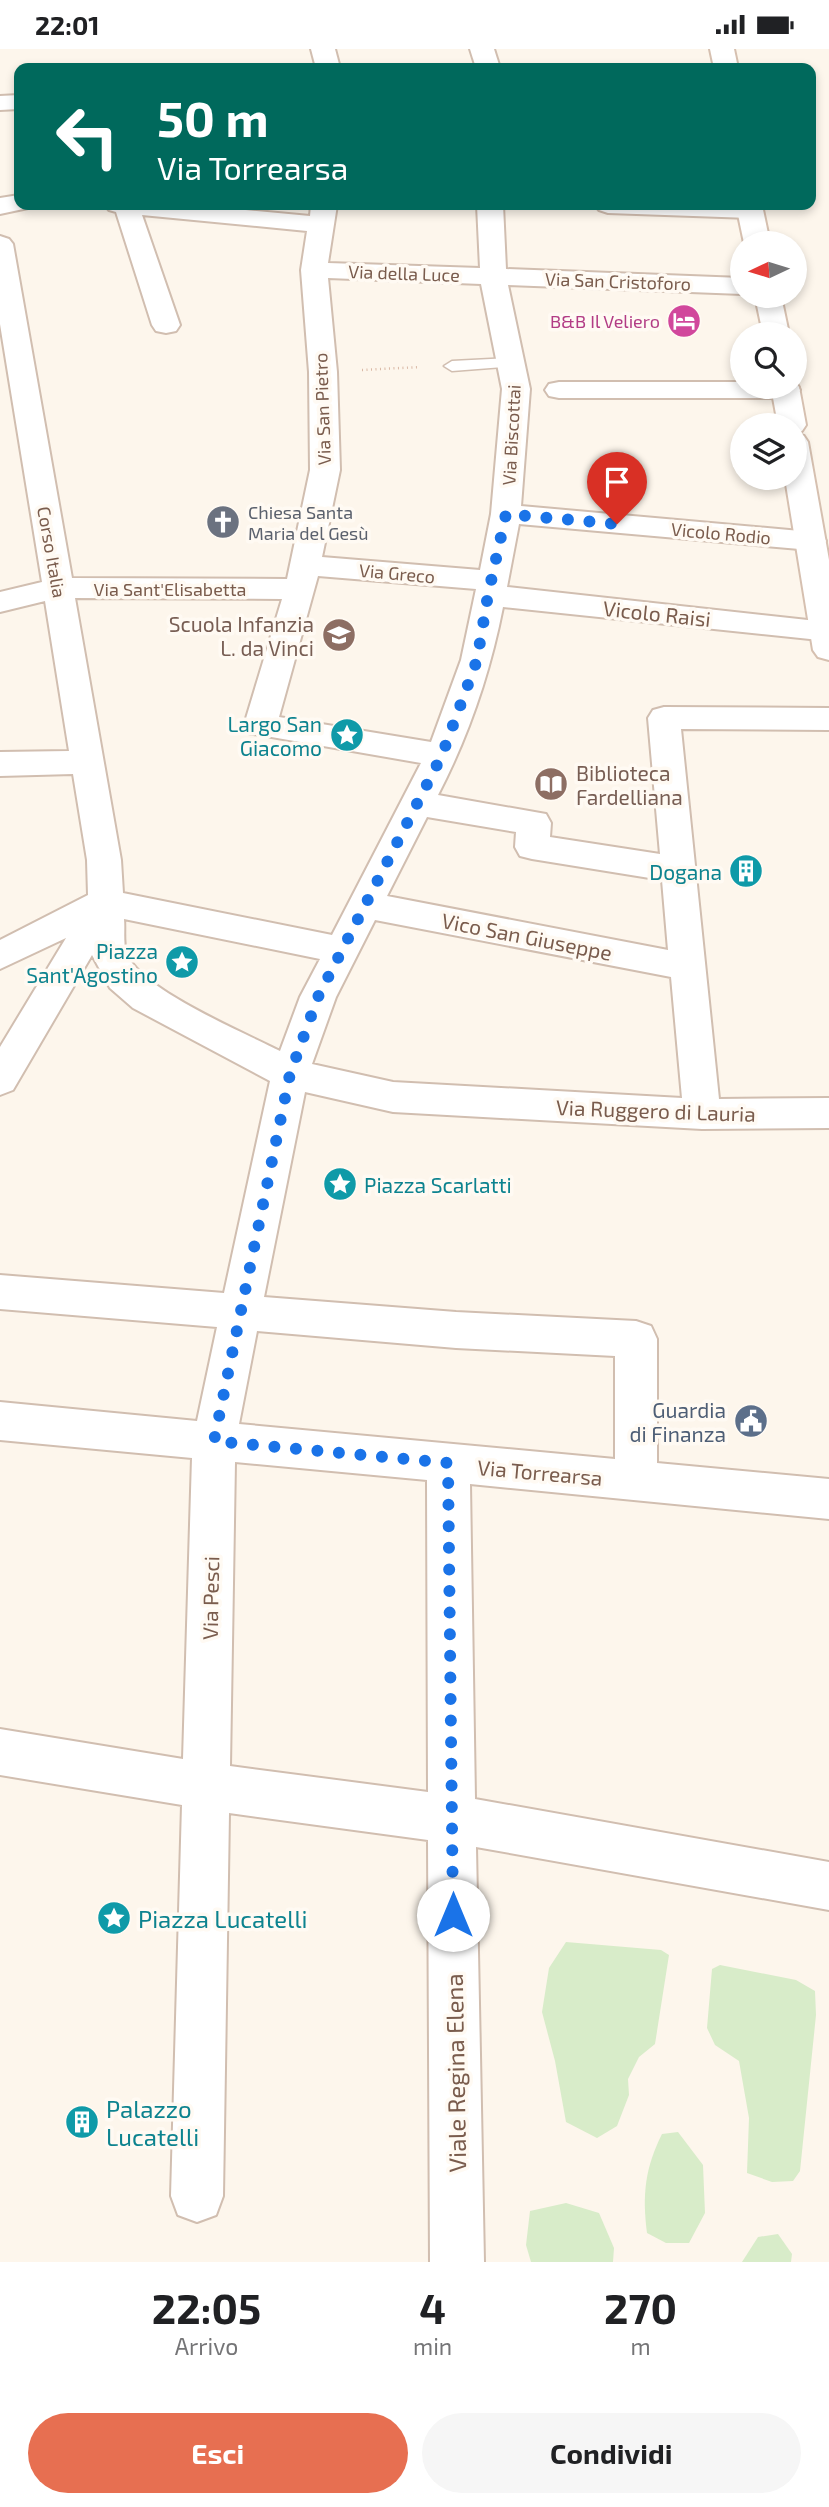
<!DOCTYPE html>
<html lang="it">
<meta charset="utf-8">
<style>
:root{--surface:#fff;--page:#f6f6f6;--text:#202124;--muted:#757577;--accent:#e76f51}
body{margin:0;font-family:"Exo 2",sans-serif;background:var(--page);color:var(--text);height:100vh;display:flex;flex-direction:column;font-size:26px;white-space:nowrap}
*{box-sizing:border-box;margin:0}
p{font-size:23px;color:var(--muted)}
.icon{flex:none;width:38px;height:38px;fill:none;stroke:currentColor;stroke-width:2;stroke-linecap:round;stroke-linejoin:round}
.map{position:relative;height:2213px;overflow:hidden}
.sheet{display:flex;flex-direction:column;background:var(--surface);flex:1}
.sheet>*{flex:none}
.hud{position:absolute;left:14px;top:14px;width:802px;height:147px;border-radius:14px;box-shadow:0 4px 10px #0003;background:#00695c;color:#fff;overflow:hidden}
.needle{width:46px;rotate:266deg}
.fabs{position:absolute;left:730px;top:182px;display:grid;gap:14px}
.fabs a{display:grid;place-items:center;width:77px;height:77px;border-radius:50%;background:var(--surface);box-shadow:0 4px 10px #0003;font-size:35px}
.pin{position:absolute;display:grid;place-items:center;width:60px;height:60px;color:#fff;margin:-72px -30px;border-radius:50% 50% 50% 0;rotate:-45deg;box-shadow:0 0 7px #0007}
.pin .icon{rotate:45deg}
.me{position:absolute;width:77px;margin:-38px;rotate:0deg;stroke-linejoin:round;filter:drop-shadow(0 0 5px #0008)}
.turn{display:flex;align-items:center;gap:24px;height:147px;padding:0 28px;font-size:32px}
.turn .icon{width:91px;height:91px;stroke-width:2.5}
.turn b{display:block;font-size:49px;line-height:60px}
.eta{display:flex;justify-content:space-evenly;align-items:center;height:119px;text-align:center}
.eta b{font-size:42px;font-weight:700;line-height:49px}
.action{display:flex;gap:14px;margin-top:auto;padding:14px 28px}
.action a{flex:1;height:80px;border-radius:42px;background:var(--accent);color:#fff;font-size:28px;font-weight:700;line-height:80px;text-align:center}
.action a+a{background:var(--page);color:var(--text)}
.status{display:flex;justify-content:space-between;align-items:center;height:49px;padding:0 35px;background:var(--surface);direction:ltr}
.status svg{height:19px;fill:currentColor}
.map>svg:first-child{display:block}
.green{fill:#d8ecc9}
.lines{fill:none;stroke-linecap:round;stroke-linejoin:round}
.lane-casing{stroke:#d1beb0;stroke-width:3}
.street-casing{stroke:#d1beb0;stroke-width:4}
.secondary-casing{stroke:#d6c0b0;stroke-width:4}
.path{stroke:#d9b8a5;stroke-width:2.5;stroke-dasharray:1 3.5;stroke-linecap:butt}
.lane{fill:#fff;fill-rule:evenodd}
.street{fill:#fff;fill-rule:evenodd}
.secondary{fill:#fff;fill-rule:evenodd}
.route{stroke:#1a73e8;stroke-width:12;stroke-dasharray:0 21.6}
.labels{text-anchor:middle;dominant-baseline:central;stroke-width:7;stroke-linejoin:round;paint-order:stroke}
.far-street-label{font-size:18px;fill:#7a5c4d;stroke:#fffaf3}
.far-hotel-label{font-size:18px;fill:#b23c85;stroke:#fffaf3;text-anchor:end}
.far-worship-label{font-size:18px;fill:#5b616d;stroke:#fffaf3;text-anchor:start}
.street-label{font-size:21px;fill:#7a5c4d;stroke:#fffaf3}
.education-label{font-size:21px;fill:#785e54;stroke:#fffaf3;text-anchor:end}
.culture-label{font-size:21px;fill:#0d838f;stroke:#fffaf3;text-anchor:end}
.service-label{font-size:21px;fill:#4e5e75;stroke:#fffaf3;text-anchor:end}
.near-culture-label{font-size:24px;fill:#0d838f;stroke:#fffaf3;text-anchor:start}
.near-street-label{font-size:24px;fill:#7a5c4d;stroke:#fffaf3}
</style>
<div class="status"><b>22:01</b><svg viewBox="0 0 49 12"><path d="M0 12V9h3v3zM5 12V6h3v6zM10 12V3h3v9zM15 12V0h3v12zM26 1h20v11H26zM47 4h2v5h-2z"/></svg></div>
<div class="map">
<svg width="829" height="2213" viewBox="0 0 829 2213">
<rect width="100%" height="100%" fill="#fdf6ec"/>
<!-- green -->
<g class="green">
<path d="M 566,1893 L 661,1901 L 669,1906 L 655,1995 L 639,2008 L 628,2030 L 629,2046 L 617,2077 L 597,2089 L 566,2073 L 555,2012 L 542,1963 L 549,1919 Z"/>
<path d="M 720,1916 L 796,1931 L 815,1942 L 816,1966 L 800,2122 L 793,2132 L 772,2133 L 747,2124 L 749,2069 L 739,2012 L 715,1996 L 707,1979 L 712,1920 Z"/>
<path d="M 678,2083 L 703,2116 L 705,2164 L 689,2194 L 666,2194 L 647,2184 C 642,2146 645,2119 662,2085 Z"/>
<path d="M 566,2154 L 599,2164 L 614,2199 L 613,2213 L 531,2213 L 526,2196 L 530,2162 Z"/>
<path d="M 778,2185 L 792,2205 L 791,2213 L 742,2213 L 758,2188 Z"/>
</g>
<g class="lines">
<!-- lane casing -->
<g class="lane-casing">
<path id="lane" d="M 512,309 L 520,314 L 517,317 L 452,322 L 444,317 L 452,312 Z"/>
</g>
<!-- street casing -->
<g class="street-casing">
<g id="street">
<path d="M 311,0 L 335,0 L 340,19 L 316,19 Z"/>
<path d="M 470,0 L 494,0 L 500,19 L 476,19 Z"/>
<path d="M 19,46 L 19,60 L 0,61 L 0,47 Z"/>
<path d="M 19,146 L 19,156 L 30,156 L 28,159 L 0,165 L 0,149 Z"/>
<path d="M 105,156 L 193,156 L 310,167 L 311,156 L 337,156 L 328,214 L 480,219 L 477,156 L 503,156 L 506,220 L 742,229 L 742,245 L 508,236 L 530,340 L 521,457 L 811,483 L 822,485 L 826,492 L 822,499 L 811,501 L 519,475 L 507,538 L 826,573 L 829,574 L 829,592 L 503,558 C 490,624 469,686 438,746 L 546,765 L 551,774 L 550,788 L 660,805 L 648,669 L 653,661 L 664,658 L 829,659 L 829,681 L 681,680 L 719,1050 L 829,1049 L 829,1079 L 702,1080 L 393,1063 L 305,1043 L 264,1248 L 456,1263 L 636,1272 L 651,1277 L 657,1290 L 657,1414 L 829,1430 L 829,1470 L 470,1435 L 475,1750 L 829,1813 L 829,1861 L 476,1798 L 484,2213 L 430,2213 L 428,1791 L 229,1764 L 223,2147 L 216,2166 L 197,2173 L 178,2166 L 171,2147 L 182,1756 L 0,1726 L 0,1680 L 183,1710 L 192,1409 L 0,1391 L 0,1353 L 197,1372 L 217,1278 L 0,1260 L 0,1226 L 224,1244 L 270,1032 L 133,959 L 110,939 L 92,906 L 13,1041 L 0,1046 L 0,998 L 66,889 L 0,920 L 0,891 L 88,846 L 87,811 L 73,725 L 0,727 L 0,703 L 69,702 L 45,552 L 0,563 L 0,543 L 42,533 L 0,275 L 0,187 L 9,190 L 13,195 L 72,529 L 287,530 L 310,421 L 309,323 L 301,221 L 307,182 L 142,166 L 180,276 L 176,282 L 166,284 L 156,282 L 152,276 L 116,163 L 109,161 ZM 328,229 L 481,235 L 502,340 L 491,465 L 480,521 L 322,508 L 340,421 L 337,323 ZM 318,527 L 476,540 L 461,611 L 431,693 L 279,668 ZM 75,549 L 282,550 L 244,676 L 248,684 L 421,714 L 332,886 L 123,844 L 121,811 ZM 427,768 L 516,783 L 515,798 L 520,807 L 532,810 L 662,831 L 668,901 L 387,847 ZM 124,870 L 320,910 L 300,948 L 280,1002 C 245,984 137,939 126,903 C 123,893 125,880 124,870 ZM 375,871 L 671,928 L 682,1049 L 393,1033 L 312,1015 L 336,948 ZM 257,1282 L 456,1299 L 615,1307 L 615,1410 L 239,1375 ZM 235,1413 L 427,1431 L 428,1743 L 230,1717 Z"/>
<path d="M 595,156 L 759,156 L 763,161 L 759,166 L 750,169 L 608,164 L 599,161 Z"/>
<path d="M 559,333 L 742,333 L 742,338 L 794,338 L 794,335 L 800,341 L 796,347 L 786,349 L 559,349 L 549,347 L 545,341 L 549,335 Z"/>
</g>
</g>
<!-- secondary casing -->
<g class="secondary-casing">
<g id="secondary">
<path d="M 710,0 L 734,0 L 738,19 L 714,19 Z"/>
<path d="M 736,156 L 762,156 L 770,194 L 744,194 Z"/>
<path d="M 755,247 L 781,247 L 789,285 L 763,285 Z"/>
<path d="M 795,332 L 799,338 L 806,376 L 802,382 L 794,384 L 794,376 L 778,376 L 771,338 L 794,338 Z"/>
<path d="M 794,384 L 804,387 L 808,393 L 829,511 L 829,611 L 818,608 L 813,601 L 785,429 L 794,429 Z"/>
</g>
</g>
<!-- path -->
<path class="path" d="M 362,321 L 420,318"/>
<!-- lane -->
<use href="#lane" class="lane"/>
<!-- street -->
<use href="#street" class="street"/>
<!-- secondary -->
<use href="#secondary" class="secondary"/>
</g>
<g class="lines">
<!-- route -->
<path class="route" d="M 453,1866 L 448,1414 L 214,1392 L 290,1025 L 318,948 L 442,706 L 477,611 L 488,546 L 506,465 L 617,475"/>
</g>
<!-- icons -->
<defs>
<g id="hotel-disc" transform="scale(1.75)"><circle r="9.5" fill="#d1479c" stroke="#fffaf3"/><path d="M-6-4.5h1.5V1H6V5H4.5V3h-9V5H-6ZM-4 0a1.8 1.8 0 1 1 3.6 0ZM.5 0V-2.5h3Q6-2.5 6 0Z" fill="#fff"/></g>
<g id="church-disc" transform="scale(1.75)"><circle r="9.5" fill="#6b7280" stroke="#fffaf3"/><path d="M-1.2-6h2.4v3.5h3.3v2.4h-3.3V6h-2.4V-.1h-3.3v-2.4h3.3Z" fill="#fff"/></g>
<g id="school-disc" transform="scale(1.75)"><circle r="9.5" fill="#8d6e63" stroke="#fffaf3"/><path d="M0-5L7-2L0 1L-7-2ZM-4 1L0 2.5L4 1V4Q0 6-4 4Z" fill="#fff"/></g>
<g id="sight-disc" transform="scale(1.75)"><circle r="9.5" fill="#0f9aa8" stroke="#fffaf3"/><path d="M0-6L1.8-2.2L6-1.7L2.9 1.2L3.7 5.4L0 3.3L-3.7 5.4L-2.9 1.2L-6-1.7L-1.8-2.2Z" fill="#fff"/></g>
<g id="library-disc" transform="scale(1.75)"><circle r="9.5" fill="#8d6e63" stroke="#fffaf3"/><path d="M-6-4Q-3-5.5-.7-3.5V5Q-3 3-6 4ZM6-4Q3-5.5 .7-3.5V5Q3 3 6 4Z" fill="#fff"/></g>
<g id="building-disc" transform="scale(1.75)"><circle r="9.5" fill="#0f9aa8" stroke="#fffaf3"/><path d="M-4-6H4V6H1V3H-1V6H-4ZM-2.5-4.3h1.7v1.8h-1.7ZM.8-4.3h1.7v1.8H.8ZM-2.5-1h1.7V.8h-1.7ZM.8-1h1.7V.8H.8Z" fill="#fff"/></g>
<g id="civic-disc" transform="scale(1.75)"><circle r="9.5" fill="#5c6f8a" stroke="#fffaf3"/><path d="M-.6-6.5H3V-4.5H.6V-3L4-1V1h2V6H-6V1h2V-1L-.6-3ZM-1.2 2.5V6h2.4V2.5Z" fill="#fff"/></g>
</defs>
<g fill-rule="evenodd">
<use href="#hotel-disc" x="684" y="272"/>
<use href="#church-disc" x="223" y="473"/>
<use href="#school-disc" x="339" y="586"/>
<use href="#sight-disc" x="347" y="686"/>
<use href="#library-disc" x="551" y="735"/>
<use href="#building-disc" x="746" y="822"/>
<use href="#sight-disc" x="182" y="913"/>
<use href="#sight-disc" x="340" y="1135"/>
<use href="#civic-disc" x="751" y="1372"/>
<use href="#sight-disc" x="114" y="1869"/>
<use href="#building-disc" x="82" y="2073"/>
</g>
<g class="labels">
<!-- far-street labels -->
<g class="far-street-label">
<text transform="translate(404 224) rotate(2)">Via della Luce</text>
<text transform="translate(618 232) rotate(2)">Via San Cristoforo</text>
<text transform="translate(322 360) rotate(-92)">Via San Pietro</text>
<text transform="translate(511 386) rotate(-87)">Via Biscottai</text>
<text transform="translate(721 484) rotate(5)">Vicolo Rodio</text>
<text transform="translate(52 503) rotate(80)">Corso Italia</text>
<text transform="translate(397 524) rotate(5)">Via Greco</text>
<text x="170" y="540">Via Sant'Elisabetta</text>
</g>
<!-- far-hotel labels -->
<g class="far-hotel-label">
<text x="660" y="272">B&amp;B Il Veliero</text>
</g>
<!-- far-worship labels -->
<g class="far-worship-label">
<text x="248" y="463">Chiesa Santa<tspan x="248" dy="21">Maria del Gesù</tspan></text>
</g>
<!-- street labels -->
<g class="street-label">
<text transform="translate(657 564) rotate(6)">Vicolo Raisi</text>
<text transform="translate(527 887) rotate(11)">Vico San Giuseppe</text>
<text transform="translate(656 1061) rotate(2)">Via Ruggero di Lauria</text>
<text transform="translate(540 1423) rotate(5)">Via Torrearsa</text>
<text transform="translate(210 1549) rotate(-89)">Via Pesci</text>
</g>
<!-- education labels -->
<g class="education-label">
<text x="314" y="574">Scuola Infanzia<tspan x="314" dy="24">L. da Vinci</tspan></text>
<text x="576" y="723" text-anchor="start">Biblioteca<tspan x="576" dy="24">Fardelliana</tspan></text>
</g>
<!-- culture labels -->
<g class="culture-label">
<text x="322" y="674">Largo San<tspan x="322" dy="24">Giacomo</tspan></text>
<text x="722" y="822">Dogana</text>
<text x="158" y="901">Piazza<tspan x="158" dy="24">Sant'Agostino</tspan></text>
<text x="364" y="1135" text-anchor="start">Piazza Scarlatti</text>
</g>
<!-- service labels -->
<g class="service-label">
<text x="726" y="1360">Guardia<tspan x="726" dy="24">di Finanza</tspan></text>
</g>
<!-- near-culture labels -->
<g class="near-culture-label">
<text x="138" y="1869">Piazza Lucatelli</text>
<text x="106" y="2059">Palazzo<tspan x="106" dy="28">Lucatelli</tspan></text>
</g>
<!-- near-street labels -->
<g class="near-street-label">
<text transform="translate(455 2024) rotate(-91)">Viale Regina Elena</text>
</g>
</g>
</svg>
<div class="fabs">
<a><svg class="needle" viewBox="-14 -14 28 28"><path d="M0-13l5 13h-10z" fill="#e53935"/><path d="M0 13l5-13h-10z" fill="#757577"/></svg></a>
<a><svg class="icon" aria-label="search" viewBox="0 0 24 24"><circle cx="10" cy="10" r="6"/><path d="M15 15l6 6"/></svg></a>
<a><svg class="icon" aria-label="layers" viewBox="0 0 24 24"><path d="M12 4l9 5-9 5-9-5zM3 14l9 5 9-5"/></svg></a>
</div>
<div class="pin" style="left:617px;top:475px;background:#d93025"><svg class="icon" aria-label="arrive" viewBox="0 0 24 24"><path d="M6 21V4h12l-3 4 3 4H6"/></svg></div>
<svg class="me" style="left:453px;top:1866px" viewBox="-20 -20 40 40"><circle r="19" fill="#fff"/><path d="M0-13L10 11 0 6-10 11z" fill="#1a73e8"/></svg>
<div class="hud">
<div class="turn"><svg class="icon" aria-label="left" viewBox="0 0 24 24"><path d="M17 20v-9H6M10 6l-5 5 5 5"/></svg><div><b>50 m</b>Via Torrearsa</div></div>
</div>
</div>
<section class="sheet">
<div class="eta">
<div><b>22:05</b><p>Arrivo</p></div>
<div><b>4</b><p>min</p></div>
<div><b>270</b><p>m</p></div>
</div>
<div class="action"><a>Esci</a><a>Condividi</a></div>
</section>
